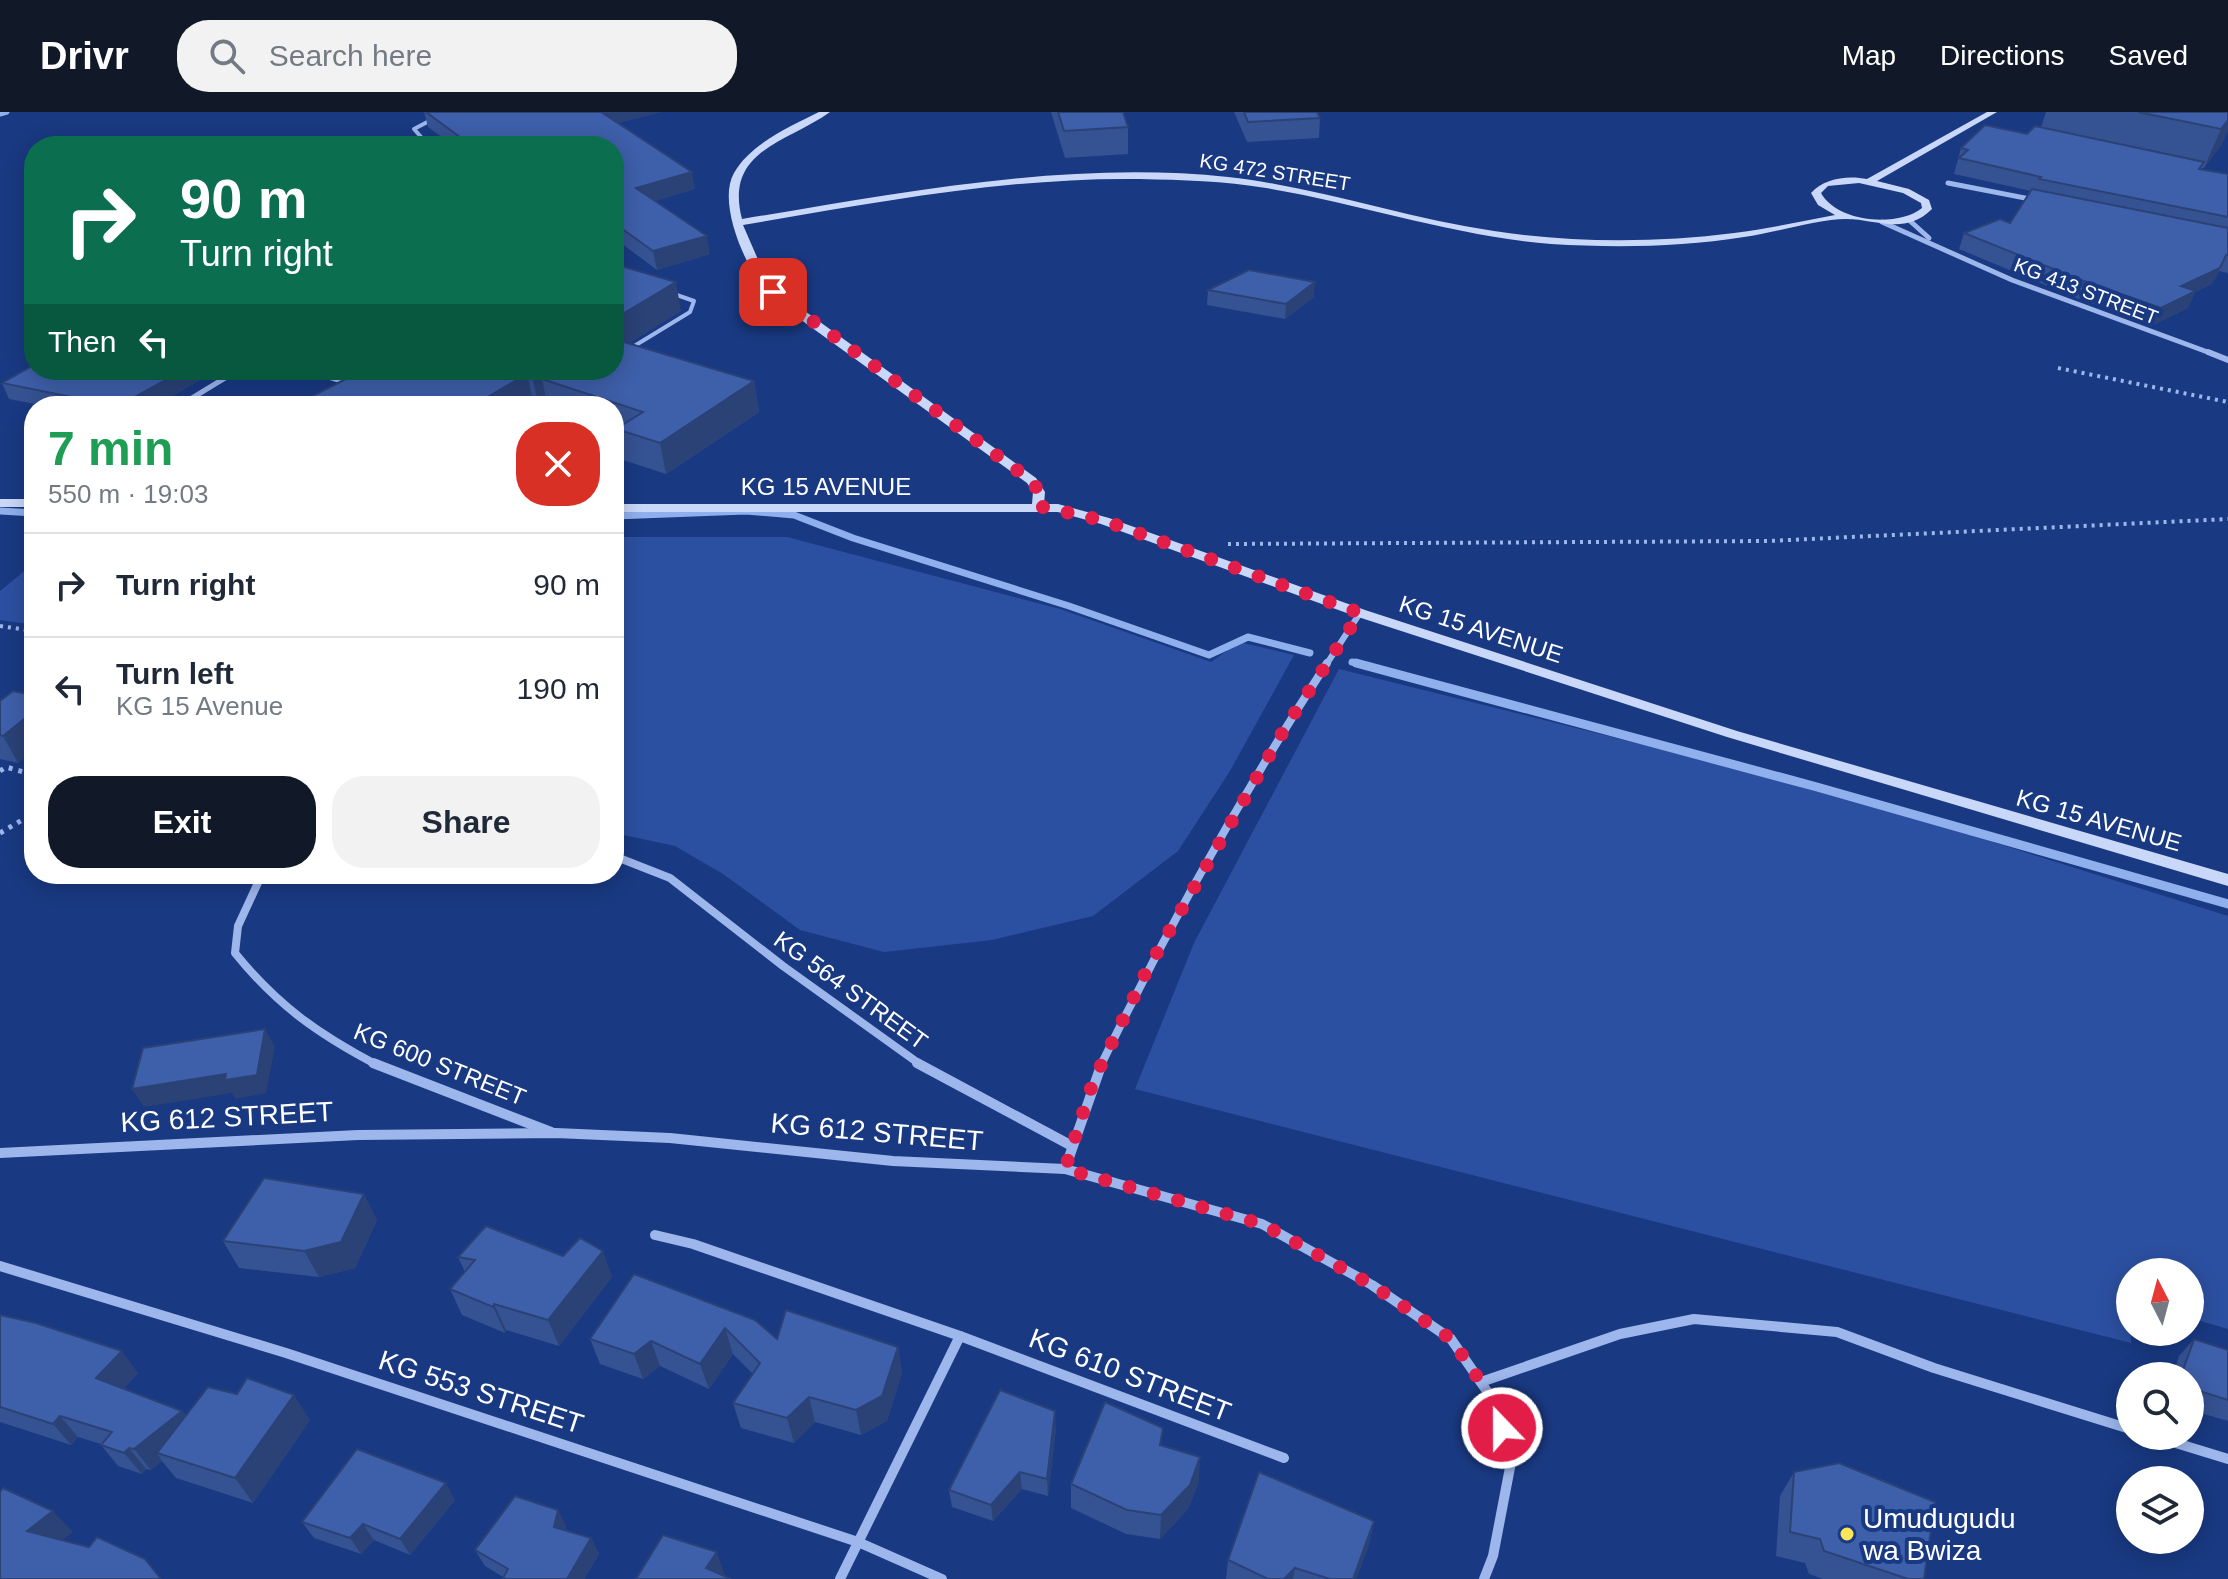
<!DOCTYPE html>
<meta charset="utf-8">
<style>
:root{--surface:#fff;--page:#f2f2f3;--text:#1f2937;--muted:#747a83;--line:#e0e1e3;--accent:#111827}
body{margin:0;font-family:Arial,sans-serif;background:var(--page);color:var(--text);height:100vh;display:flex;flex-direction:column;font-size:30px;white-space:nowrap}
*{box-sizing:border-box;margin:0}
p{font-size:26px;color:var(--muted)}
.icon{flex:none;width:44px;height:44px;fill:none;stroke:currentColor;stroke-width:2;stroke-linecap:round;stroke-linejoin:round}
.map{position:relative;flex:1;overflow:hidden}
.details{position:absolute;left:24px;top:284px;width:600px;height:488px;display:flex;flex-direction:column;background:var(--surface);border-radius:32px;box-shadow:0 4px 20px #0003}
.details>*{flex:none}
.banner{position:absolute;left:24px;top:24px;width:600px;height:244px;border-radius:32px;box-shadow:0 4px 20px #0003;background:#0b6e4f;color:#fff;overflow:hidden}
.needle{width:52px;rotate:354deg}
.fabs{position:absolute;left:2116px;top:1146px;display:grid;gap:16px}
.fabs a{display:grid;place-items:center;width:88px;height:88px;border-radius:50%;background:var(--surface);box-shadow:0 4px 20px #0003;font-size:40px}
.pin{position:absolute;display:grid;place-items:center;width:68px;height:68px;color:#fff;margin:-34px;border-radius:16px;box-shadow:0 4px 12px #0006}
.me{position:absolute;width:88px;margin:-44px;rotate:338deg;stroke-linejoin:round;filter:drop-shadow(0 0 6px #0008)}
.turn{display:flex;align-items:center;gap:28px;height:168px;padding:0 24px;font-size:36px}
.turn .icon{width:104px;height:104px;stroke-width:2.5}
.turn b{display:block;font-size:56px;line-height:68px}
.then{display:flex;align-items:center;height:76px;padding:0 24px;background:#0003;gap:16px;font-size:30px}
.round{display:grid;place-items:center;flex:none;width:84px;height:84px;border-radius:32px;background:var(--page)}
.head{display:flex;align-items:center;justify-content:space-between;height:136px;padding:0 24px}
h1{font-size:48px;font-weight:700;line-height:60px;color:#1e9e55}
.button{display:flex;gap:16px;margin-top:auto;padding:16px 24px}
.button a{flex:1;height:92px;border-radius:32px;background:var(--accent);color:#fff;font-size:32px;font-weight:700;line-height:92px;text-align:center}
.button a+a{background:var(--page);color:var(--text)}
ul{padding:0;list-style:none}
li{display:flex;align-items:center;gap:24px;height:104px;padding:0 24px;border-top:2px solid var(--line)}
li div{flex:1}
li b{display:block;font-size:30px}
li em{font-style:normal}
header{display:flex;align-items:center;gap:48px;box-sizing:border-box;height:112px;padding:0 40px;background:var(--accent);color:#fff}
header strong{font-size:38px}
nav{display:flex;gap:44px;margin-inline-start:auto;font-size:28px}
.search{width:560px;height:72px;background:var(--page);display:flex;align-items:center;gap:20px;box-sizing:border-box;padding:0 28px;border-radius:32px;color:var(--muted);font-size:30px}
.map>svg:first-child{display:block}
.green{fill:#2c50a1}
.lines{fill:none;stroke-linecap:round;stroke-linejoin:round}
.stream-far2{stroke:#8fafed;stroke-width:5}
.stream-far1{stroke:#8fafed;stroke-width:7}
.stream{stroke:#8fafed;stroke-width:9}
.path-far1{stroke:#9db6eb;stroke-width:4;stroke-dasharray:3 5;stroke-linecap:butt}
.path{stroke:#9db6eb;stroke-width:5;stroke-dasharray:4 6;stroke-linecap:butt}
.service-far1{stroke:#9db6eb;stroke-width:4}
.service{stroke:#9db6eb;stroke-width:5}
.minor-far3{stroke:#9db6eb;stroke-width:5}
.minor-far2{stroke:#9db6eb;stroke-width:6}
.minor-far1{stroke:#9db6eb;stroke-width:8}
.minor{stroke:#9db6eb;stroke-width:10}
.secondary{fill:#c9d7f8;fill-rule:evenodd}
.wall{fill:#355292}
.shaded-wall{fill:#2b4277}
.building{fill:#3e5faa;stroke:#2b4277;stroke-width:2}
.route{stroke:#e11d48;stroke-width:14;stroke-dasharray:0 25.2}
.poi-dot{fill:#fee458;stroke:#193982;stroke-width:3}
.labels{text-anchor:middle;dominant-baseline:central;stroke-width:8;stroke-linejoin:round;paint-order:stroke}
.far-street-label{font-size:20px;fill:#fff;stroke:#193982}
.street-label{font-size:24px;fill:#fff;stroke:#193982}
.near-street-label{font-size:28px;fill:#fff;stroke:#193982}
.near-poi-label{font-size:28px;fill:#fff;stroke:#193982;text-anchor:start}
</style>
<header>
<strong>Drivr</strong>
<div class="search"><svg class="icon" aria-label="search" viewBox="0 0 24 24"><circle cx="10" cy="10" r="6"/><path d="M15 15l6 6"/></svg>Search here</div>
<nav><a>Map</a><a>Directions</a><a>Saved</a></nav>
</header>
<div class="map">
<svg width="2228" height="1467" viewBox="0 0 2228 1467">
<rect width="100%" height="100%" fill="#193982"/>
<!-- green -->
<g class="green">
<path d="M 614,425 L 787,425 L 1060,497 L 1211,550 L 1239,530 L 1294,543 L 1230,659 L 1178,739 L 1093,804 L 992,828 L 884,840 L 800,818 L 723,762 L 675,734 L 614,721 Z"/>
<path d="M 34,451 L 34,513 L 0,508 L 0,479 Z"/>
<path d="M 1339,557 L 1664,638 L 1916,706 L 2228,804 L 2228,1217 L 2190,1206 L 2190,1160 L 2130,1160 L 2131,1231 L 1135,977 L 1194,831 Z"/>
</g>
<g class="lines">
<!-- stream-far2 -->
<path class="stream-far2" d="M 0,2 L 7,0"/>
<!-- stream-far1 -->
<g class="stream-far1">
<path d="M 0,399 L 34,401"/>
<path d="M 614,404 L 746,399 L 794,403 L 853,426 L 1069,494 L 1209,543 L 1248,525 L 1310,541"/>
<path d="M 1352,550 L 1364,553"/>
</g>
<!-- stream -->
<path class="stream" d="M 1356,551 L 1817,675 L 2228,792"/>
<!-- path-far1 -->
<g class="path-far1">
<path d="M 2058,256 L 2228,290"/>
<path d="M 1228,432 L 1768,429 L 2228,407"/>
<path d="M 0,514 L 34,519"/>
</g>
<!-- path -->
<g class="path">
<path d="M 0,659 L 6,655 L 34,663"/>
<path d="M 0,721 L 34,701"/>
</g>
<!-- service-far1 -->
<g class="service-far1">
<path d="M 429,34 L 414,17 L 433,7"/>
<path d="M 631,236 L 690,200 L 694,189 L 671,181"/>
</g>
<!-- service -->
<g class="service">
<path d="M 306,258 L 348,271"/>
<path d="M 179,294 L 238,258"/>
</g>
<!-- minor-far3 -->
<g class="minor-far3">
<path d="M 1948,71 L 2035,88"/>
<path d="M 1909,108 L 1929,126"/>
<path d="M 1882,110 L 2012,168 L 2213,242"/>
</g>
<!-- minor-far2 -->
<g class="minor-far2">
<path d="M 2208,240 L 2228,248"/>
<path d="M 1326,553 L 1360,501"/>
</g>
<!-- minor-far1 -->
<g class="minor-far1">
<path d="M 614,744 L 670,766 L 783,854 L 921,953"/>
<path d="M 262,762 L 238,814 L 235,841 C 277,893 318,922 377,953"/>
<path d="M 1101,953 C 1168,815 1243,680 1327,551"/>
</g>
<!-- minor -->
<g class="minor">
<path d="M 373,951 L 551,1020"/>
<path d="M 917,951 L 1072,1034"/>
<path d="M 0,1041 L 358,1023 L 556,1021 L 670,1026 L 893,1049 L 1065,1057 L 1262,1112 L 1372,1173 L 1451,1227 L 1493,1288 L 1512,1345 L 1493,1444 L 1484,1467"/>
<path d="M 1065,1057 L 1102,951"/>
<path d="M 655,1123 L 693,1132 L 960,1224 L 1284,1346"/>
<path d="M 0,1154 L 286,1241 L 858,1430 L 942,1467"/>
<path d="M 1481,1270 L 1620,1222 L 1694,1207 L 1837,1220 L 1934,1256 L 2130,1317"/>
<path d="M 2153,1324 L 2228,1347"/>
<path d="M 840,1467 L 960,1224"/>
</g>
<!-- secondary -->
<g class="secondary">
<path d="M 819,0 L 830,0 C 787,31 724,38 742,107 C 901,81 1066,48 1228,65 C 1318,75 1404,106 1494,119 C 1573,131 1655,131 1734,121 C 1768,117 1802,109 1835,103 L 1818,93 L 1811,81 C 1824,66 1848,63 1867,67 L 1987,0 L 1997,0 L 1877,69 L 1909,77 L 1929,88 L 1932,97 C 1905,124 1876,107 1846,107 C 1818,107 1774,121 1744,125 C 1681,135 1615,136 1551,132 C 1454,124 1362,92 1266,76 C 1224,69 1182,68 1140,67 C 1007,65 874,91 743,113 L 763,159 L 784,184 L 1036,366 L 1045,380 L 1044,392 L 1058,392 L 1109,406 L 1365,498 L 1737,619 L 2228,762 L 2228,774 L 1727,625 L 1355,504 L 1101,412 L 1058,400 L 614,400 L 614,392 L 1032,392 L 1033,380 L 1027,371 L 786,197 C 777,189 767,181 760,171 C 742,146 718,89 734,61 C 750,32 791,14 819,0 ZM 1859,71 L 1903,81 L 1921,91 L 1922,96 C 1897,116 1837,110 1821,81 L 1828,74 Z"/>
<rect x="0" y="387" width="34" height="8"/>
</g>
</g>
<!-- wall -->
<g class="wall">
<path d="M 424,0 L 661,0 L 617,11 L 695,77 L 655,89 L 710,142 L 657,158 L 614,126 L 614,34 L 454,34 L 428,15 Z"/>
<path d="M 1051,0 L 1123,0 L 1128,15 L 1128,42 L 1065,46 Z"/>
<path d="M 1234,0 L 1317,0 L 1320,6 L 1319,26 L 1247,30 Z"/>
<path d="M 2046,0 L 2228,0 L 2228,18 L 2222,32 L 2204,56 L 2202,56 L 2201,57 L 2228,62 L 2228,161 L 2219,159 L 2212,172 L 2195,180 L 2188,196 L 2153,213 L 2074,185 L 1959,137 L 1964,121 L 2010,111 L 2031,79 L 1954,62 L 1961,36 L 2027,22 L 2041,15 Z"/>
<path d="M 614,152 L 681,199 L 629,231 L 754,269 L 759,300 L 666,362 L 623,348 L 617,320 L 614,319 L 614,294 L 548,294 L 546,287 L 542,289 L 540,294 L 534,293 L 533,294 L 297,294 L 297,292 L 363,258 L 614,258 Z"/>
<path d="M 1208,178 L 1314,185 L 1285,207 L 1207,193 Z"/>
<path d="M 34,258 L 195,258 L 200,268 L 155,294 L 45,294 L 9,287 L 2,271 Z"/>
<path d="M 34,583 L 34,637 L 18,651 L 0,647 L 0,589 Z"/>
<path d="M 377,1108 L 355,1156 L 319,1165 L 239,1156 L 223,1129 Z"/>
<path d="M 458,1145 L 612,1165 L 559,1234 L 506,1218 L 505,1221 L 462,1203 L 450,1177 L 465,1160 Z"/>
<path d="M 634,1162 L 777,1227 L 898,1235 L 902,1261 L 887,1309 L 861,1323 L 815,1310 L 794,1331 L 741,1316 L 733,1291 L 753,1262 L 733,1242 L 709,1277 L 660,1254 L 643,1267 L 600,1252 L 590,1227 Z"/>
<path d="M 0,1203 L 138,1261 L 123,1277 L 182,1299 L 186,1304 L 310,1308 L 253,1391 L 176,1366 L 162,1349 L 151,1358 L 146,1357 L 142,1362 L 118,1354 L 101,1333 L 101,1332 L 78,1325 L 71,1333 L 0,1310 Z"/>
<path d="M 2194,1227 L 2228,1238 L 2228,1309 L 2190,1298 L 2190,1264 L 2173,1264 L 2179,1244 Z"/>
<path d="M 1056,1316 L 1048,1384 L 1022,1377 L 993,1409 L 952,1395 L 949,1378 Z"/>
<path d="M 1163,1334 L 1199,1370 L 1188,1397 L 1160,1427 L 1126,1422 L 1071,1396 L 1071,1372 Z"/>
<path d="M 1794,1360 L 1924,1467 L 1823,1467 L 1809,1462 L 1805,1451 L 1776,1444 L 1780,1384 Z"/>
<path d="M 455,1388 L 410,1443 L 374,1428 L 361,1442 L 314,1426 L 302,1410 Z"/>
<path d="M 1374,1409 L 1369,1433 L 1356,1467 L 1226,1467 L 1228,1448 Z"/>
<path d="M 566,1414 L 565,1418 L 591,1426 L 599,1442 L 584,1467 L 504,1467 L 503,1465 L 485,1454 L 475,1438 Z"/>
</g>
<!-- shaded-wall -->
<g class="shaded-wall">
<path d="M 598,0 L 661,0 L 601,15 Z"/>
<path d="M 2228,8 L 2228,18 L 2222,32 L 2204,56 L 2221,17 Z"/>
<path d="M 692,60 L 695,77 L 639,94 L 636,76 Z"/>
<path d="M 707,124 L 710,142 L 657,158 L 653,139 Z"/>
<path d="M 2220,156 L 2212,172 L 2195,180 L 2188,196 L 2153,213 L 2161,196 L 2181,174 Z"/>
<path d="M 676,170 L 681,199 L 614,241 L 614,207 Z"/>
<path d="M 1315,170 L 1314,185 L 1285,207 L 1286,192 Z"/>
<path d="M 183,258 L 195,258 L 200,268 L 155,294 L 123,294 L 122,292 Z"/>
<path d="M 536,258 L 590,258 L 542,267 L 546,287 L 542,289 L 539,294 L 532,264 Z"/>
<path d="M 527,262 L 534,293 L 533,294 L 472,294 Z"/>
<path d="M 754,269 L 759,300 L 666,362 L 660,331 Z"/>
<path d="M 108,287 L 111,294 L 102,294 L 101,291 Z"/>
<path d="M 34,599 L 34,637 L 18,651 L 3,624 Z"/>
<path d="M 265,917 L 275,935 L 266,981 L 235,987 L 232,981 L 144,995 L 132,977 Z"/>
<path d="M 364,1082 L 377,1108 L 355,1156 L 319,1165 L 304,1139 Z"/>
<path d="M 603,1139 L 612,1165 L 559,1234 L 548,1208 Z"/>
<path d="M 494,1192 L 506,1218 L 505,1221 L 493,1195 Z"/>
<path d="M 725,1216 L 733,1242 L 709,1277 L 700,1252 Z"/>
<path d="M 651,1229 L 660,1254 L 643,1267 L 634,1242 Z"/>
<path d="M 898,1235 L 902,1261 L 887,1309 L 861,1323 L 856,1298 Z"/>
<path d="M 122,1239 L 138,1261 L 113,1288 L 96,1266 Z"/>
<path d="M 294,1283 L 310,1308 L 253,1391 L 235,1366 Z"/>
<path d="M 809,1285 L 815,1310 L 794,1331 L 787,1306 Z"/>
<path d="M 182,1299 L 198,1321 L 157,1341 L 162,1349 L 151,1358 L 134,1337 Z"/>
<path d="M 1055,1299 L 1056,1316 L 1048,1384 L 1047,1367 Z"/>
<path d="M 60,1304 L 78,1325 L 71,1333 L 53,1312 Z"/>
<path d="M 129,1336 L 146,1357 L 142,1362 L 124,1341 Z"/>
<path d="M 1200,1345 L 1199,1370 L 1188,1397 L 1160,1427 L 1161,1403 Z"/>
<path d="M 1020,1360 L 1022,1377 L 993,1409 L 991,1393 Z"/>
<path d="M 446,1371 L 455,1388 L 410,1443 L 400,1427 Z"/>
<path d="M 558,1398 L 566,1414 L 562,1431 L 554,1415 Z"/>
<path d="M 53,1399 L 73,1420 L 47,1440 L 27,1419 Z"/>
<path d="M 1374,1409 L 1369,1433 L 1356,1467 L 1353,1467 Z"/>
<path d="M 363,1412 L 374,1428 L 361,1442 L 350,1426 Z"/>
<path d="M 591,1426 L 599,1442 L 584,1467 L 567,1467 Z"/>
<path d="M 717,1440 L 725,1464 L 706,1456 Z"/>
<path d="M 1295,1456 L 1293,1467 L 1284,1467 Z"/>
</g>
<!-- building -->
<g class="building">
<path d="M 426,0 L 601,0 L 692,60 L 636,76 L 707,124 L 653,139 L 614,111 L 614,34 L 472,34 Z"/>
<path d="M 1058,0 L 1123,0 L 1128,15 L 1064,19 Z"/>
<path d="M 1244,0 L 1317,0 L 1320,6 L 1248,10 Z"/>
<path d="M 2138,0 L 2228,0 L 2228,8 L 2221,17 Z"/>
<path d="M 1985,13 L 2027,22 L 2035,14 L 2204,50 L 2199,57 L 2228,62 L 2228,105 L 2039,67 L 2041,65 L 1959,46 L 1968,38 L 1961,36 Z"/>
<path d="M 2032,77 L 2228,116 L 2228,143 L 2226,143 L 2220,156 L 2181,174 L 2196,179 L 2161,196 L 2081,168 L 1964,121 L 2000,107 L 2010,111 Z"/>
<path d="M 614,152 L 676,170 L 614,207 Z"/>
<path d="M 1249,158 L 1315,170 L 1286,192 L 1208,178 Z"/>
<path d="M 614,227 L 754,269 L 660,331 L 616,317 L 643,300 L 542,267 L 556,258 L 614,258 Z"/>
<path d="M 34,253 L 34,258 L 183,258 L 122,292 L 108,287 L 101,291 L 2,271 Z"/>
<path d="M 363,258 L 536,258 L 532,264 L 527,262 L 472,294 L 301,294 L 297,292 Z"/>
<path d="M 13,579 L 34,583 L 34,599 L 3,624 L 0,623 L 0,589 Z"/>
<path d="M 265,917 L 257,963 L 225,968 L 226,962 L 132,977 L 143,936 Z"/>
<path d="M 264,1066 L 364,1082 L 341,1130 L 304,1139 L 223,1129 Z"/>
<path d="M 486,1114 L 563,1144 L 580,1126 L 603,1139 L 548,1208 L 494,1192 L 493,1195 L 450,1177 L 475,1148 L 458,1145 Z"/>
<path d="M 634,1162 L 755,1208 L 777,1227 L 786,1198 L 898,1235 L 882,1284 L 856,1298 L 809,1285 L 787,1306 L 733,1291 L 760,1251 L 725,1216 L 700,1252 L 651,1229 L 634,1242 L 590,1227 Z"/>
<path d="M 0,1203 L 36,1211 L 122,1239 L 96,1266 L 182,1299 L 134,1337 L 129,1336 L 124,1341 L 101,1333 L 112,1320 L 60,1304 L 53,1312 L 0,1295 Z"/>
<path d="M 2194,1227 L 2228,1238 L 2228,1288 L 2190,1276 L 2190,1264 L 2181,1264 Z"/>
<path d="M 247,1266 L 294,1283 L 235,1366 L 157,1341 L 208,1275 L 237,1282 Z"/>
<path d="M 1000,1278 L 1055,1299 L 1047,1367 L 1020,1360 L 991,1393 L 949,1378 Z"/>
<path d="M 1105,1290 L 1163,1316 L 1160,1333 L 1200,1345 L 1190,1373 L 1161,1403 L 1127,1398 L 1071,1372 Z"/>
<path d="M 357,1337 L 446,1371 L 400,1427 L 363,1412 L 350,1426 L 302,1410 Z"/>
<path d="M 1839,1351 L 1935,1390 L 1924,1467 L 1908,1467 L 1824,1439 L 1820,1427 L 1790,1420 L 1794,1360 Z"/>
<path d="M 1259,1360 L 1374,1409 L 1353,1467 L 1330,1467 L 1295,1456 L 1284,1467 L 1268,1467 L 1228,1448 Z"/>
<path d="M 3,1376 L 53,1399 L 27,1419 L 89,1435 L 97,1425 L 145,1447 L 161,1467 L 0,1467 L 0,1380 Z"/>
<path d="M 515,1384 L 558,1398 L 554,1415 L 591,1426 L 567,1467 L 507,1467 L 503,1466 L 508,1457 L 475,1438 Z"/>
<path d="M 663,1423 L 717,1440 L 706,1456 L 731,1467 L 636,1467 Z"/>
</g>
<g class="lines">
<!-- route -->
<path class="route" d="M 773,180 L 1032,369 L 1039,380 L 1038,394 L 1105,409 L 1360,501 L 1285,616 L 1146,860 L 1093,970 L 1065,1057 L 1262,1112 L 1372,1173 L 1451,1227 L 1493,1288 L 1502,1316"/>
</g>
<!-- markers -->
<circle class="poi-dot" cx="1847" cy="1422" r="8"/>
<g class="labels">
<!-- far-street labels -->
<g class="far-street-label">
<text transform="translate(1275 60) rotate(9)">KG 472 STREET</text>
<text transform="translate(2086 179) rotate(21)">KG 413 STREET</text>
</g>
<!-- street labels -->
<g class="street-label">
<text x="826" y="374">KG 15 AVENUE</text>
<text transform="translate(1481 517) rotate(18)">KG 15 AVENUE</text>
<text transform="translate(2099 708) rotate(16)">KG 15 AVENUE</text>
<text transform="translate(851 878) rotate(36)">KG 564 STREET</text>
<text transform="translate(440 952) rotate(22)">KG 600 STREET</text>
</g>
<!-- near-street labels -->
<g class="near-street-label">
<text transform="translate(227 1005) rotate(-3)">KG 612 STREET</text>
<text transform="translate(877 1020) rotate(5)">KG 612 STREET</text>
<text transform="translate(1130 1263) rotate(21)">KG 610 STREET</text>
<text transform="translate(481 1280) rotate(18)">KG 553 STREET</text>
</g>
<!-- near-poi labels -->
<g class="near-poi-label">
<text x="1863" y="1406">Umudugudu<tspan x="1863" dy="32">wa Bwiza</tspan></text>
</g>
</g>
</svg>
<div class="fabs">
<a><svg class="needle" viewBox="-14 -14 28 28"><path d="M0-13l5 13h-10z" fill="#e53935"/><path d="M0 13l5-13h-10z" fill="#747a83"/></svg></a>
<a><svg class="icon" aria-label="search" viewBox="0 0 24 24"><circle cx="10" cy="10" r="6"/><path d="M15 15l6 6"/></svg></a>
<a><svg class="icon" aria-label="layers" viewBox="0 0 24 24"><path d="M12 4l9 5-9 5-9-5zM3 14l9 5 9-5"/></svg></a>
</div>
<div class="pin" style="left:773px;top:180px;background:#d93025"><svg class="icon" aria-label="arrive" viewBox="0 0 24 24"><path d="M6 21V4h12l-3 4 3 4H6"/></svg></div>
<svg class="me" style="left:1502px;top:1316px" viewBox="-20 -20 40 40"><circle r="17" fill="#e11d48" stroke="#fff" stroke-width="3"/><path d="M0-11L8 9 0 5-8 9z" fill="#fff"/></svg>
<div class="banner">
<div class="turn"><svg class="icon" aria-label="right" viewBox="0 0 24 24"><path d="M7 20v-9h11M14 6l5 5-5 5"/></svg><div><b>90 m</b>Turn right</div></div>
<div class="then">Then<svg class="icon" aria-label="left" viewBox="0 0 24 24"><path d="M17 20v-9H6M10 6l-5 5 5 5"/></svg></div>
</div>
<section class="details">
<div class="head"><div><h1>7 min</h1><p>550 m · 19:03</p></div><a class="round" style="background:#d93025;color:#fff"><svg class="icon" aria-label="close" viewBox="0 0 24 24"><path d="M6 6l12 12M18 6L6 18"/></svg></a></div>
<ul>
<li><svg class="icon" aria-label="right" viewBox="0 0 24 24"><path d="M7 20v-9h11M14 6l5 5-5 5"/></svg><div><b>Turn right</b></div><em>90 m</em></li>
<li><svg class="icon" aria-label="left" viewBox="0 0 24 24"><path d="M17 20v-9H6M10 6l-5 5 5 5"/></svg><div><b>Turn left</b><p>KG 15 Avenue</p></div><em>190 m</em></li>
</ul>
<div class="button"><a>Exit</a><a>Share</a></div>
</section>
</div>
